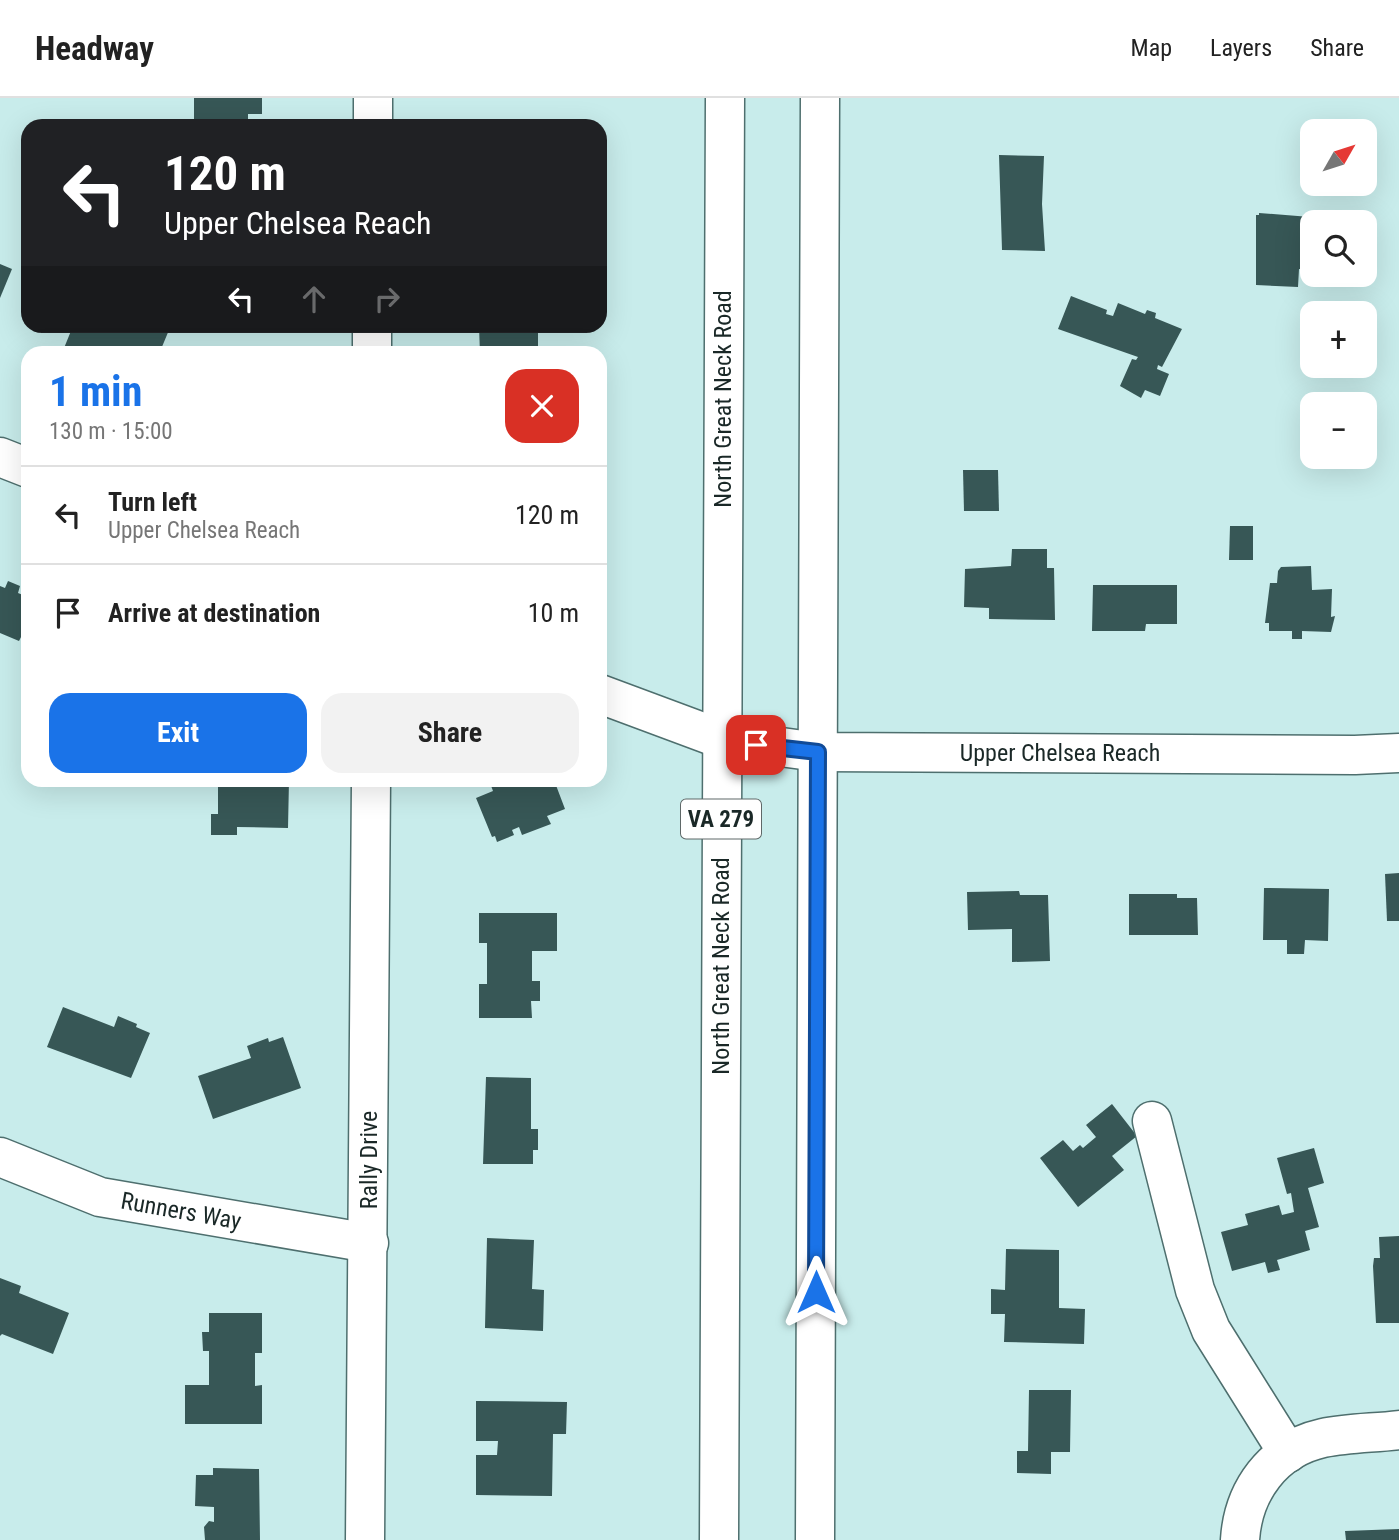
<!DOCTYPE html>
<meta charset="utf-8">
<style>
:root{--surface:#fff;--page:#f2f2f2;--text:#222;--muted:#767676;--line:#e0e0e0;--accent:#1a73e8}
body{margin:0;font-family:"Roboto Condensed",sans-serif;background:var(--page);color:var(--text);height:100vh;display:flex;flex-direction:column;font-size:26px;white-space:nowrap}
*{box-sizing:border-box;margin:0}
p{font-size:23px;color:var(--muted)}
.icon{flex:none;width:38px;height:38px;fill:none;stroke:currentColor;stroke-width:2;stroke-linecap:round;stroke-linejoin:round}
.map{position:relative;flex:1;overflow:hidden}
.panel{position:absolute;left:21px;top:248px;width:586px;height:441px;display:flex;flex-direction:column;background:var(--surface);border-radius:21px;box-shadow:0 7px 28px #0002}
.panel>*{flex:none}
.guide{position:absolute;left:21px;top:21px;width:586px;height:214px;border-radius:21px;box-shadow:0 7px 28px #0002;background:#202124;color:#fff;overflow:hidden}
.needle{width:46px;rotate:51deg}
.buttons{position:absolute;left:1300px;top:21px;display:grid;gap:14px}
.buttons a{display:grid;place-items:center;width:77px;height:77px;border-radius:14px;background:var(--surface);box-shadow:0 7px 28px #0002;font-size:35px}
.pin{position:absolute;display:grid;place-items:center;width:60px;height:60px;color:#fff;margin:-30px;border-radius:14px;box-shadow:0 4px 10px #0006}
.me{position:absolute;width:77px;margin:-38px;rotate:0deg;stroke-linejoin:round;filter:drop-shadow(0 0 5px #0008)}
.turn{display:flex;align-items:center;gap:24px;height:147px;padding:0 28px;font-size:32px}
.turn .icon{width:91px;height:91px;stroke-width:2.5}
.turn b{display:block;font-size:49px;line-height:60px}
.lanes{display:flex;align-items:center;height:66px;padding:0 28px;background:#0003;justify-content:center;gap:35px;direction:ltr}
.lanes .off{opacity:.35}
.round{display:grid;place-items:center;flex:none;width:74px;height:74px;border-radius:21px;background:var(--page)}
.head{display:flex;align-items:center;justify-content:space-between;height:119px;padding:0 28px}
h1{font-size:42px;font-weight:700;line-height:52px;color:var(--accent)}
.action{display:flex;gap:14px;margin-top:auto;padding:14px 28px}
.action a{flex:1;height:80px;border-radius:21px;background:var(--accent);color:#fff;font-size:28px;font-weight:700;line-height:80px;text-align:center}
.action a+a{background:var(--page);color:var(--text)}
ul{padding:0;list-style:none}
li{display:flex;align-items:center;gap:21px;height:98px;padding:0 28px;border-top:2px solid var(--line)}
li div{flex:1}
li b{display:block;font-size:26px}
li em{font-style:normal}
header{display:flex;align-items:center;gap:42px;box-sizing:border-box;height:98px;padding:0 35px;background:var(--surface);border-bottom:2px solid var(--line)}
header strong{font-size:33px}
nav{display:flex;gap:38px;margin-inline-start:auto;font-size:24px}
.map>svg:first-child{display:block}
.building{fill:#375756}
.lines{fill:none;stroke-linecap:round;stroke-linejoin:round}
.minor-casing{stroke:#4e6f6e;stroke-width:41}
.major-casing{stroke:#4e6f6e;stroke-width:41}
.minor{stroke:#fff;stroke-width:38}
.major{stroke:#fff;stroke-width:38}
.route-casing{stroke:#114b97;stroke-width:18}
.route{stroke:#1a73e8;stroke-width:12}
.labels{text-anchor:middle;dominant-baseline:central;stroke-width:7;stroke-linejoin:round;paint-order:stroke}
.shield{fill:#fff;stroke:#5f6868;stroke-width:2}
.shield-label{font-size:23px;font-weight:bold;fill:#1a2827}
.street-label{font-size:24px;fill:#1a2827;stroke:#fff}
</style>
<header>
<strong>Headway</strong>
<nav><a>Map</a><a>Layers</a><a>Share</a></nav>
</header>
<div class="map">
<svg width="1399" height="1442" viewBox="0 0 1399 1442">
<rect width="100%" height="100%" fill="#c8eceb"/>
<!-- building -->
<g class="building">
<path d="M 194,0 L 262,0 L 262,16 L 248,16 L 248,28 L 194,28 Z"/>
<path d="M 999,57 L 1044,58 L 1042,106 L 1045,153 L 1002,152 Z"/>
<path d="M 1259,115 L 1310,119 L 1310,115 L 1342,117 L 1342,124 L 1312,124 L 1312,172 L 1299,171 L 1298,189 L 1256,187 L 1256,117 L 1259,117 Z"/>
<path d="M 0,166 L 12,171 L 0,200 Z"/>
<path d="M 1071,198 L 1107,212 L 1106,216 L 1113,218 L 1118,205 L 1145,216 L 1147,212 L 1156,215 L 1155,220 L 1182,231 L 1162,269 L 1158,267 L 1157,271 L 1169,276 L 1160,298 L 1145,292 L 1141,300 L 1120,288 L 1132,261 L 1136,262 L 1138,259 L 1058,231 Z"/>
<path d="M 73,228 L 118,228 L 124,230 L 126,228 L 157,228 L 169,232 L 159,256 L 64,256 L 62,255 Z"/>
<path d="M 479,228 L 538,228 L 538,256 L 480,256 Z"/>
<path d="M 963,372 L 998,372 L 999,413 L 964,413 Z"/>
<path d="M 1230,428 L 1253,428 L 1253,462 L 1229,462 Z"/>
<path d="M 1012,451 L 1047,451 L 1047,470 L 1054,470 L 1055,522 L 989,521 L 989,510 L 964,509 L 965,471 L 1011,468 Z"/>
<path d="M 1311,468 L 1312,492 L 1332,491 L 1331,519 L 1335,518 L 1331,534 L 1302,533 L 1302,541 L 1292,541 L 1292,533 L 1269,533 L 1269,525 L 1265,525 L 1270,485 L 1277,485 L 1278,473 L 1281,469 Z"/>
<path d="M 8,483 L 20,488 L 18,495 L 28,499 L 28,531 L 25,538 L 22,537 L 19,543 L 0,535 L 0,488 L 5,490 Z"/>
<path d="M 1093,487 L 1177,487 L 1177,526 L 1146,526 L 1145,533 L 1092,533 Z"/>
<path d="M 226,682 L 289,682 L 288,730 L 237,729 L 237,737 L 211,737 L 211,716 L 218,716 L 218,687 L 226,687 Z"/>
<path d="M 496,682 L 554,682 L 565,711 L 547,718 L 551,726 L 522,737 L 519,729 L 512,732 L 514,737 L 497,744 L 495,738 L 492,739 L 476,700 L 493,693 L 490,685 Z"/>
<path d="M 1399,775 L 1399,823 L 1387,823 L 1385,776 Z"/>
<path d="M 1264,790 L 1329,791 L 1328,843 L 1305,842 L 1304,856 L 1287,856 L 1287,842 L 1263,842 Z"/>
<path d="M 1019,793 L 1020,797 L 1048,797 L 1050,863 L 1012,864 L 1012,831 L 968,832 L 967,794 Z"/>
<path d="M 1129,796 L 1177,796 L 1177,800 L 1197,800 L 1198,837 L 1129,837 Z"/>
<path d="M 479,815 L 557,815 L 557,853 L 532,853 L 532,883 L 540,883 L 540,903 L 531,903 L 532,920 L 479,920 L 479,886 L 487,886 L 487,845 L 479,845 Z"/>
<path d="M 63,909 L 114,929 L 118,918 L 137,926 L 136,929 L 150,935 L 131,980 L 47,949 Z"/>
<path d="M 283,939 L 301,990 L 213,1021 L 198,978 L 251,960 L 247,948 L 268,940 L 269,944 Z"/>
<path d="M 486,979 L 531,980 L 531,1031 L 538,1031 L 538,1052 L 533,1052 L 533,1066 L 483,1066 Z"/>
<path d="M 1112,1006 L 1137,1038 L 1112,1058 L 1124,1072 L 1078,1109 L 1040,1060 L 1063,1042 L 1073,1053 L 1080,1047 L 1083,1050 L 1096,1039 L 1086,1027 Z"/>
<path d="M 1314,1050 L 1324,1085 L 1308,1090 L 1319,1129 L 1305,1133 L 1310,1152 L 1277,1162 L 1280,1172 L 1268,1175 L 1265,1164 L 1232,1173 L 1221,1134 L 1248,1127 L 1245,1116 L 1279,1107 L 1282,1117 L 1294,1114 L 1291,1095 L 1287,1096 L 1277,1060 Z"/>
<path d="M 1399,1138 L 1399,1225 L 1376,1225 L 1373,1168 L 1374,1160 L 1380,1160 L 1379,1139 Z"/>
<path d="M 487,1140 L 534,1142 L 532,1191 L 544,1192 L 543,1233 L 485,1230 Z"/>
<path d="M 1006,1151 L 1059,1152 L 1059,1210 L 1085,1211 L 1084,1246 L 1004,1244 L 1005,1216 L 991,1216 L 991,1191 L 1005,1192 Z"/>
<path d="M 0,1180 L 21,1188 L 19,1195 L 69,1215 L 53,1256 L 2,1236 L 0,1238 Z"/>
<path d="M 209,1215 L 262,1215 L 262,1255 L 255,1255 L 255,1288 L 262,1287 L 262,1326 L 185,1326 L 185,1287 L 209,1287 L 209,1253 L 203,1253 L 202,1234 L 209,1234 Z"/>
<path d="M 1029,1292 L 1071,1292 L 1070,1354 L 1051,1354 L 1051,1376 L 1017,1375 L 1017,1353 L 1028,1353 Z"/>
<path d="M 476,1303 L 567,1304 L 566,1336 L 553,1336 L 552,1398 L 476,1397 L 476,1357 L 497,1357 L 498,1343 L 476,1343 Z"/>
<path d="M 213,1370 L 259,1371 L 260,1442 L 205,1442 L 204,1429 L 209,1423 L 214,1424 L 214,1409 L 195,1408 L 196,1377 L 213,1377 Z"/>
<path d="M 1399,1431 L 1399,1442 L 1346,1442 L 1345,1433 Z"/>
</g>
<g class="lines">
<!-- minor casing -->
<g class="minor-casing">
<g id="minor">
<path d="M 373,28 L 373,0"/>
<path d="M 372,256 L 372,228"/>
<path d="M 0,359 L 28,370"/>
<path d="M 600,596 L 721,641 L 818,654 L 1355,657 L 1399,655"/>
<path d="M 1152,1023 L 1195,1192 L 1211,1232 L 1288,1355"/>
<path d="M 0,1059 L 100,1099 L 369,1145"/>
<path d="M 365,1442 L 371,682"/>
<path d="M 1240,1442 C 1243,1393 1273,1351 1323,1340 C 1347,1335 1374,1335 1399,1332"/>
</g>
</g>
<!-- major casing -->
<g class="major-casing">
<g id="major">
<path d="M 719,1442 L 725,0"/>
<path d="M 815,1442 L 820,0"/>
</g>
</g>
<!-- minor -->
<use href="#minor" class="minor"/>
<!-- major -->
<use href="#major" class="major"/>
</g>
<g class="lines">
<!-- route casing -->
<g class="route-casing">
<path id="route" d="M 756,647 L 818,654 L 816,1194"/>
</g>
<!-- route -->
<use href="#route" class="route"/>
</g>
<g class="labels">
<!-- shield labels -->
<rect class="shield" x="681" y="701.5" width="80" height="39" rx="5"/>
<g class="shield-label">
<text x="721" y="721">VA 279</text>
</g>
<!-- street labels -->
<g class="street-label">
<text transform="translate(723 301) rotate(-90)">North Great Neck Road</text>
<text x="1060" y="655">Upper Chelsea Reach</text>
<text transform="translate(721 868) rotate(-90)">North Great Neck Road</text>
<text transform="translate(369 1062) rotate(-90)">Rally Drive</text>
<text transform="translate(181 1113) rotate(10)">Runners Way</text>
</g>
</g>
</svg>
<div class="buttons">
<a><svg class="needle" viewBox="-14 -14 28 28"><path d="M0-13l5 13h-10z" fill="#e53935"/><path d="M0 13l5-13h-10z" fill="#767676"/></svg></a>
<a><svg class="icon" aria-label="search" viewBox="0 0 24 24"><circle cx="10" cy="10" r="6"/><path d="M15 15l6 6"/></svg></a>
<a>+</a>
<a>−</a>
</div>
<div class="pin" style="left:756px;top:647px;background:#d93025"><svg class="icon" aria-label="arrive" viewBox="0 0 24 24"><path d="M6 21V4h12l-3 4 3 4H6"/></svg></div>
<svg class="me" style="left:816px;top:1194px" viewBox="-20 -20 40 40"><path d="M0-17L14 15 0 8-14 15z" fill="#1a73e8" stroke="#fff" stroke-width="4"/></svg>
<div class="guide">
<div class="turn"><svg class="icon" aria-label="left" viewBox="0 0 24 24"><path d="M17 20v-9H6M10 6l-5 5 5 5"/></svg><div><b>120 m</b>Upper Chelsea Reach</div></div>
<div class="lanes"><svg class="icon" aria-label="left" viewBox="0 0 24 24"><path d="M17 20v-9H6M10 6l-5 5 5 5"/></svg><svg class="icon off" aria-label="ahead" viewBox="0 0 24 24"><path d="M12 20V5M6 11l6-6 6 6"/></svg><svg class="icon off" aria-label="right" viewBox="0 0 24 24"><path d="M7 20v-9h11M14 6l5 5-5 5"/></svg></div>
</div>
<section class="panel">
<div class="head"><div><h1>1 min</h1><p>130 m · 15:00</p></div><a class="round" style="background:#d93025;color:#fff"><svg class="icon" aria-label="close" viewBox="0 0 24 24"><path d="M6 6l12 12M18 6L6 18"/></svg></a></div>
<ul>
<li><svg class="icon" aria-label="left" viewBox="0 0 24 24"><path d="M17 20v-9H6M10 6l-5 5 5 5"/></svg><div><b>Turn left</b><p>Upper Chelsea Reach</p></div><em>120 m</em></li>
<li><svg class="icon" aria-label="arrive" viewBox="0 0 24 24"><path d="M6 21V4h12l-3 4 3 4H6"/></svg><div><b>Arrive at destination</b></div><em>10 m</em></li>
</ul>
<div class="action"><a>Exit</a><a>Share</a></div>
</section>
</div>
